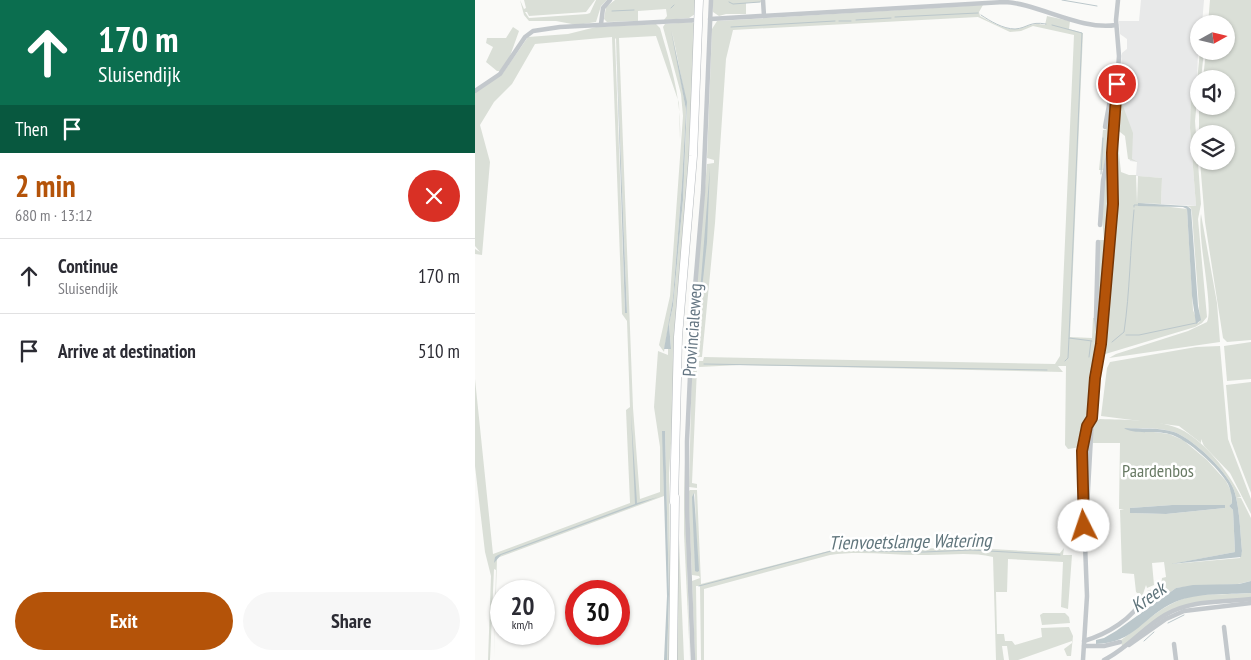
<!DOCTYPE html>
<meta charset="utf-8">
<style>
:root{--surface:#fff;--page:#f7f7f7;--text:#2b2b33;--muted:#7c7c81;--line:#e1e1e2;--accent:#b45309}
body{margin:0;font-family:"PT Sans Narrow",sans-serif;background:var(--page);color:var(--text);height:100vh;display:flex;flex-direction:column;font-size:19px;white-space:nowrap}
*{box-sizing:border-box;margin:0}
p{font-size:16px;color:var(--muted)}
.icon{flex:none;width:28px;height:28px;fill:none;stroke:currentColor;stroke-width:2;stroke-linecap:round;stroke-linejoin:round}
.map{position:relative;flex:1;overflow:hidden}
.panel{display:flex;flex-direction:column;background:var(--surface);width:475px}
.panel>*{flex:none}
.guide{background:#0b6e4f;color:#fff;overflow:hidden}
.needle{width:32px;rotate:82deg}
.controls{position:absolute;left:715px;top:15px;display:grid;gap:10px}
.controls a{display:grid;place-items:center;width:45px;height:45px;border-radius:50%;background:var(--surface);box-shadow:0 1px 4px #0004;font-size:25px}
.speed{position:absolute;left:15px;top:580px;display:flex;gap:10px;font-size:25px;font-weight:700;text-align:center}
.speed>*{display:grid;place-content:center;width:65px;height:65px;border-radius:50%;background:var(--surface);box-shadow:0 1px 4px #0004;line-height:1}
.speed small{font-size:12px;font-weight:400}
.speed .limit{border:8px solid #d22;background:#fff;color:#111}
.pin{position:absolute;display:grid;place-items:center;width:42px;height:42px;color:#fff;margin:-21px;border:2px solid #fff;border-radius:50%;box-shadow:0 1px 5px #0007}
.me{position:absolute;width:55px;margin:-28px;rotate:356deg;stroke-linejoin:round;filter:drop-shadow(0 0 4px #0008)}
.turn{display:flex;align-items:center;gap:18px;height:105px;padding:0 15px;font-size:22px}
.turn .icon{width:65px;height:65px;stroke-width:2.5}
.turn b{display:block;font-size:35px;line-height:42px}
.then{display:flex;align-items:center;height:48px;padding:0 15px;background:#0003;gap:10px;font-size:19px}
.round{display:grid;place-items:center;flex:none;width:52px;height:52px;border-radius:26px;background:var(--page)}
.overview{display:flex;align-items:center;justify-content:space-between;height:85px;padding:0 15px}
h1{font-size:30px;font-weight:700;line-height:38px;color:var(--accent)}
.button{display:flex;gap:10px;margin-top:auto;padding:10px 15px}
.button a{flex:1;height:58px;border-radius:30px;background:var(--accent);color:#fff;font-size:20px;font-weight:700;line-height:58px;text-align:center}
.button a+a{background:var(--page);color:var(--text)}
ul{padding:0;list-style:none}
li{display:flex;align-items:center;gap:15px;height:75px;padding:0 15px;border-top:1px solid var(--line)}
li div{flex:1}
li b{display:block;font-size:19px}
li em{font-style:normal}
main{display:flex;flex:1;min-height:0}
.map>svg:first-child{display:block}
.built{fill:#e8e9e9}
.green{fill:#dadfd7;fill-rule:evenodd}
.water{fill:#bbc7cb}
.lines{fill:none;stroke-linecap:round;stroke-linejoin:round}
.stream{stroke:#bbc7cb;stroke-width:1}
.primary-casing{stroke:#b5babe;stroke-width:9}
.street{stroke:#c3c8cc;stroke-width:4.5}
.primary{stroke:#fff;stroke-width:8}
.route-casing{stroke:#753606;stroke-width:12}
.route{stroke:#b45309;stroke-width:9}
.labels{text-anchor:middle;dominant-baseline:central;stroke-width:5;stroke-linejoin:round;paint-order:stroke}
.street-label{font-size:18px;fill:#657683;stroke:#fff}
.park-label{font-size:18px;fill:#687a64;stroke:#fff}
.water-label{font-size:19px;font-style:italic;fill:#60757c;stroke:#fff}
</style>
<main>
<section class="panel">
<div class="guide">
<div class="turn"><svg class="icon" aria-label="ahead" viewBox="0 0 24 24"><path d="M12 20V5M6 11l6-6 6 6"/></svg><div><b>170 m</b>Sluisendijk</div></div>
<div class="then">Then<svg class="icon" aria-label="arrive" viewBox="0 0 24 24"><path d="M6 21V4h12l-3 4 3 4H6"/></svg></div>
</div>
<div class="overview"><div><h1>2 min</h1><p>680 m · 13:12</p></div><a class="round" style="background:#d93025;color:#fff"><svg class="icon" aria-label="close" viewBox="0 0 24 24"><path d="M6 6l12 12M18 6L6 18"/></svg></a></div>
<ul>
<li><svg class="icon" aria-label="ahead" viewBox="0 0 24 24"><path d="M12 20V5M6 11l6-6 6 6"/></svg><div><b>Continue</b><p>Sluisendijk</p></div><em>170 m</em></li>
<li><svg class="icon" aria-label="arrive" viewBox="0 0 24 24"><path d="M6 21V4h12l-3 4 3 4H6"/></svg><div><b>Arrive at destination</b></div><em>510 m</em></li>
</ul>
<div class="button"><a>Exit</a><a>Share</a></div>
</section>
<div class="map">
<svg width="776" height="660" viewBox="0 0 776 660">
<rect width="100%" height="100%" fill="#fafaf8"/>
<!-- built -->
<path class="built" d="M 666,0 L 729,0 L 727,24 L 724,24 L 722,81 L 716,90 L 715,128 L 721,206 L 686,204 L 687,178 L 661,176 L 662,162 L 655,161 L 650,135 L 641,128 L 647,53 L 652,49 L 652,39 L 645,34 L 644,21 L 664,21 Z"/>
<!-- green -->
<g class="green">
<path d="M 45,0 L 49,9 L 51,8 L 49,0 L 120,0 L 111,12 L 54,16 L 52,12 L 50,12 L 54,18 L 112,14 L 115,13 L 121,0 L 132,0 L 126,6 L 121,22 L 102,25 L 81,21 L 54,21 L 49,15 Z"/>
<path d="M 140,0 L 221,0 L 220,14 L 214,18 L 189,20 L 192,16 L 191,9 L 163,11 L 163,21 L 132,22 L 129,19 L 131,7 Z"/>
<path d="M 238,0 L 286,0 L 287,2 L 271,3 L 271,14 L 251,14 L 244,16 L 238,12 Z"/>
<path d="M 735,0 L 776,0 L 776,340 L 752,342 L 748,338 L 730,222 L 725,161 L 751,161 L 751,134 L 724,134 L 724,151 L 724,104 L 724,106 L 751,106 L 751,79 L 728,79 L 731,51 L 751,51 L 751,24 L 733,24 Z"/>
<path d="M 508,5 L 504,12 L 505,16 C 515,21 527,29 539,29 C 552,29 554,21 570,25 L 572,16 L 595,21 L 594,29 L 608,33 L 595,337 L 617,338 L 618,318 L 620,318 L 624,347 L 614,418 L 606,447 L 593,449 L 590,445 L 591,366 L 583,366 L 588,372 L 265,365 L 224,367 L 224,361 L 228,361 L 229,357 L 580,364 L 585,356 L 599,35 L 558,26 L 546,31 L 535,32 L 503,17 L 258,30 L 251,59 L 240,223 L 227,357 L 218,357 L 221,292 L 232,164 L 239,163 L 239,160 L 232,158 L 237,29 L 242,21 Z"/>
<path d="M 217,22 L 220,24 L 217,131 L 194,473 L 196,660 L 192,660 L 194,594 L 190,431 L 188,431 L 189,496 L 22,558 L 19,660 L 21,570 L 19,569 L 15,660 L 13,660 L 16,576 L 10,552 L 0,466 L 0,379 L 18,554 L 155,503 L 151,410 L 155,407 L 152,321 L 147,314 L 137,37 L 60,44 L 37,84 L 19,102 L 5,125 L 15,162 L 7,255 L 0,254 L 0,249 L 5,252 L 0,246 L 0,92 L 28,73 L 53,37 L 93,34 L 121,27 L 181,24 L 185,28 C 196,66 207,99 205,140 L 204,103 L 181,36 L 144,38 L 158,408 L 165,499 L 185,492 L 185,447 L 179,407 L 183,351 L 193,355 L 193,349 L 196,349 L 194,323 L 198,306 L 208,200 L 212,106 L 197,31 L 211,110 L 207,182 L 198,298 L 189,352 L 184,345 L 195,296 L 208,116 L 206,94 L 188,27 L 190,24 ZM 141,38 L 152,312 L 150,313 L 140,39 Z"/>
<path d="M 38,27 L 44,31 L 34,59 L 25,71 L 22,71 L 11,62 L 18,47 L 11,43 L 12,38 L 31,38 Z"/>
<path d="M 725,51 L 729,51 L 726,79 L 724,79 L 720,121 L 726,204 L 723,219 L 732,317 L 727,323 L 720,327 L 627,355 L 639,145 L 643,145 L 646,172 L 654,175 L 661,175 L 662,203 L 663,176 L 687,178 L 686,204 L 663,203 L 712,209 L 718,310 L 723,323 L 725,321 L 717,214 L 716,208 L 712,206 L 721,206 L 715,128 L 716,90 L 722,81 Z"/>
<path d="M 640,89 L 636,135 L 628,170 L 624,170 L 628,130 L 631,130 L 632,117 Z"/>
<path d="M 643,98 L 645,98 L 658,133 L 657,159 L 663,162 L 653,159 L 650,136 L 640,128 Z"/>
<path d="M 636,143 L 636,202 L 625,337 L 623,324 L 624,250 L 624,240 L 629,240 L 627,217 L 629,180 Z"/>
<path d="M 726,214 L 742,303 L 745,342 L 634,358 L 641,354 L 713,331 L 732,322 C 739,308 722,238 726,214 Z"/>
<path d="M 776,342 L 776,379 L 752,381 L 749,346 Z"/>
<path d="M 745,346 L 753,439 L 776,499 L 776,514 L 755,473 L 729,446 L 726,439 L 726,443 L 704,426 L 626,416 L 632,368 L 635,362 L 721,347 Z"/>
<path d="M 217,361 L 221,361 L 222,368 L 217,483 L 222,484 L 222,488 L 214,487 Z"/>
<path d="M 776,382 L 776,493 L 756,441 L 751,385 Z"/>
<path d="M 205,411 L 203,515 L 209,660 L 201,660 Z"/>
<path d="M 625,419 C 650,420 682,419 705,429 C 729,440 755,474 766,497 L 761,498 L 766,498 L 776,518 L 776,581 L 763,584 L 708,587 L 701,588 L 683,601 L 671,598 L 672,591 L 686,586 L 687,578 L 691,577 L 689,562 L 677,563 L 679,585 L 672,588 L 671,585 L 667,597 L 661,592 L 659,574 L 647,573 L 645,510 L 649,509 L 644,509 L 645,443 L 618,443 L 618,423 ZM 649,428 C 665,428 684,427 699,432 C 718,439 752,471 759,490 C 765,509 765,531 767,551 L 765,558 L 697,564 L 760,552 L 758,510 L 754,506 L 757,503 L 756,491 L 751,481 L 732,460 L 708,440 L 694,434 ZM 697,505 L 750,505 L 750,508 L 691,514 L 656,513 L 655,508 Z"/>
<path d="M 209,462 L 215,660 L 209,534 Z"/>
<path d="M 215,490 L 222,490 L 226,584 L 361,549 L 499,548 L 585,553 L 589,548 L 588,555 L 597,555 L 593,609 L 586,607 L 588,562 L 533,559 L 532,592 L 521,592 L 522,634 L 529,634 L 530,641 L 537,641 L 540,645 L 567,637 L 566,628 L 594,627 L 598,636 L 596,656 L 592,656 L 589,649 L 597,643 L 597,641 L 543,660 L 534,660 L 532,646 L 527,646 L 529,660 L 521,660 L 518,557 C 496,552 475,555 453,555 C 420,556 387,550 355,555 L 229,589 L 229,660 L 226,660 L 225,586 L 221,586 L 222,660 L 220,660 L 217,581 L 225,578 L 224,576 L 217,575 L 213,492 ZM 219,493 L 220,495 L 222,572 L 220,570 Z"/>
<path d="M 776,593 L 776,598 L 706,606 L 647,647 L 646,640 C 669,624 689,602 718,596 C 737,593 757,595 776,593 Z"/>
<path d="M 568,613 L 590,613 L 594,617 L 595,623 L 567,625 L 565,615 Z"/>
</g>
<!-- water -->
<g class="water">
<path d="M 196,31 L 212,102 L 208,200 L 198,306 L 194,324 L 196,349 L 189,349 L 198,298 L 207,182 L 211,110 Z"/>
<path d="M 141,38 L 152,313 L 150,313 Z"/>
<path d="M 235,167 L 232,242 L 220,355 Z"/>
<path d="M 663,203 L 712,206 L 716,209 L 723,306 L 726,320 L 721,324 L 717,296 L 712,209 L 708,207 L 663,206 Z"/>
<path d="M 156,414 L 162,503 L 183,497 L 26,555 L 19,563 L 20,557 L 23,555 L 160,504 Z"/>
<path d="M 649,428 C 665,429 683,427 699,432 C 718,439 752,471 759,490 C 765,509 765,531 767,551 L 766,557 L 696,564 L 760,552 L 758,510 L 754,506 L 757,503 C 757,497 756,490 753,484 C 745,469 712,438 694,434 C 681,430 658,435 649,428 Z"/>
<path d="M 187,431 L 190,431 L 194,594 L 192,660 L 189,660 L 192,596 Z"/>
<path d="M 219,493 L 224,571 L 222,572 L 220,571 L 217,497 Z"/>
<path d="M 697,505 L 750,505 L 750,508 L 691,514 L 655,513 L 655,508 Z"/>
<path d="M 776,581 L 776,593 C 751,595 724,592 700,602 C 668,616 660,643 621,644 L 621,640 L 629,638 L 641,631 L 701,588 L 718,585 L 764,584 Z"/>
</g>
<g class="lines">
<!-- stream -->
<g class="stream">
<path d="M 587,0 L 622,6"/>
<path d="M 254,2 L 258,4 L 285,2"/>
<path d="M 196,8 L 199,5"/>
<path d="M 137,11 L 159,10"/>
<path d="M 506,15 C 515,21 528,29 540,29 C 553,28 554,21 571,24"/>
<path d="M 420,17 L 503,13"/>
<path d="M 381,20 L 416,18"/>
<path d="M 364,21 L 376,21"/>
<path d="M 577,25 L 607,33 L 594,338"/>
<path d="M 256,27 L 360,21"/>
<path d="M 626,174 L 628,138"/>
<path d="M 659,207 L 659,205 L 664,205"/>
<path d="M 651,335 L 664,335 L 721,323"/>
<path d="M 637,342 L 649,332 C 655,291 655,251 659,210"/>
<path d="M 614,357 L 616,341"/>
<path d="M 590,361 L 593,358 L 594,338 L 617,341"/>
<path d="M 229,364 L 572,370"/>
<path d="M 224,586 L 360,550 L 448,552 L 496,550 L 585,555"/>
<path d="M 693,623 L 709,615"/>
<path d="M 669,641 L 679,632"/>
</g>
<!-- primary casing -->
<g class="primary-casing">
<g id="primary">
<path d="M 199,502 L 203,337 L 218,156 L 224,0"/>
<path d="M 198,660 L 200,497"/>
</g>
</g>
<!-- street -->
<g class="street">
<path d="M 288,0 L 289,16"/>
<path d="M 235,19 L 529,2 C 562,3 606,31 641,25"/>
<path d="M 126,24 L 128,8 L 135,0"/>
<path d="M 0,91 L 25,74 L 50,37 L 58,31 L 85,27 L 223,20"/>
<path d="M 630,127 L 635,100 L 641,85"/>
<path d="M 625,225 L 628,181 L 636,140"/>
<path d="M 623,242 L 621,318 L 625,343"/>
<path d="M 608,522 C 607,495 601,441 616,419"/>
<path d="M 749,627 L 753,660"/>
<path d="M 609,641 C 632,634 658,619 669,597"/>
<path d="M 699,644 L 701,660"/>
<path d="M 654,645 L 691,619 L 709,611 L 776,603"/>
<path d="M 609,646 L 629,646 L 645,642"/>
<path d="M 218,660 L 212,510 L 212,441 L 218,311 L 228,192 L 236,0"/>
<path d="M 608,660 L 612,596 L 610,544 L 617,418 L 620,378 L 626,344 L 638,204 L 637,153 L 644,56 L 641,20 L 643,0"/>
<path d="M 629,660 C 652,649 668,628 690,615 C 717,599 747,603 776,599"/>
</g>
<!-- primary -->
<use href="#primary" class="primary"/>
</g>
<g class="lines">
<!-- route casing -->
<g class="route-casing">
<path id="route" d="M 609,526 L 607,451 L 612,426 L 617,418 L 620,378 L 626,344 L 638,204 L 637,153 L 642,84"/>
</g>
<!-- route -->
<use href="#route" class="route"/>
</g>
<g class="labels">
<!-- street labels -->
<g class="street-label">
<text transform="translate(217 330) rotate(-86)">Provincialeweg</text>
</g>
<!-- park labels -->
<g class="park-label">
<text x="683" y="470">Paardenbos</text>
</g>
<!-- water labels -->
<g class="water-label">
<text transform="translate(435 541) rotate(-1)">Tienvoetslange Watering</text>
<text transform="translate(673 597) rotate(-35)">Kreek</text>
</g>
</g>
</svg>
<div class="controls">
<a><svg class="needle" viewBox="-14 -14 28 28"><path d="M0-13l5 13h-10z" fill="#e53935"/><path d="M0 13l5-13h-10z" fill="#7c7c81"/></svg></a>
<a><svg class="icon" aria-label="sound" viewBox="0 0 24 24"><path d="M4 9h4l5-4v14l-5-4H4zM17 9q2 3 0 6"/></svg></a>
<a><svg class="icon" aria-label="layers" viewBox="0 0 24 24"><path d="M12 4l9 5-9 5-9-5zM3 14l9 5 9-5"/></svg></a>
</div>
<div class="speed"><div>20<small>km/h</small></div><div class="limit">30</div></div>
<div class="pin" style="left:642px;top:84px;background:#d93025"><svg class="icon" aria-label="arrive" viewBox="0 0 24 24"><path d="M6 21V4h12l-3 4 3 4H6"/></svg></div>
<svg class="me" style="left:609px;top:526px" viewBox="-20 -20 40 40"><circle r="19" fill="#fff"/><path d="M0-13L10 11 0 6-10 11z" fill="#b45309"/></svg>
</div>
</main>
